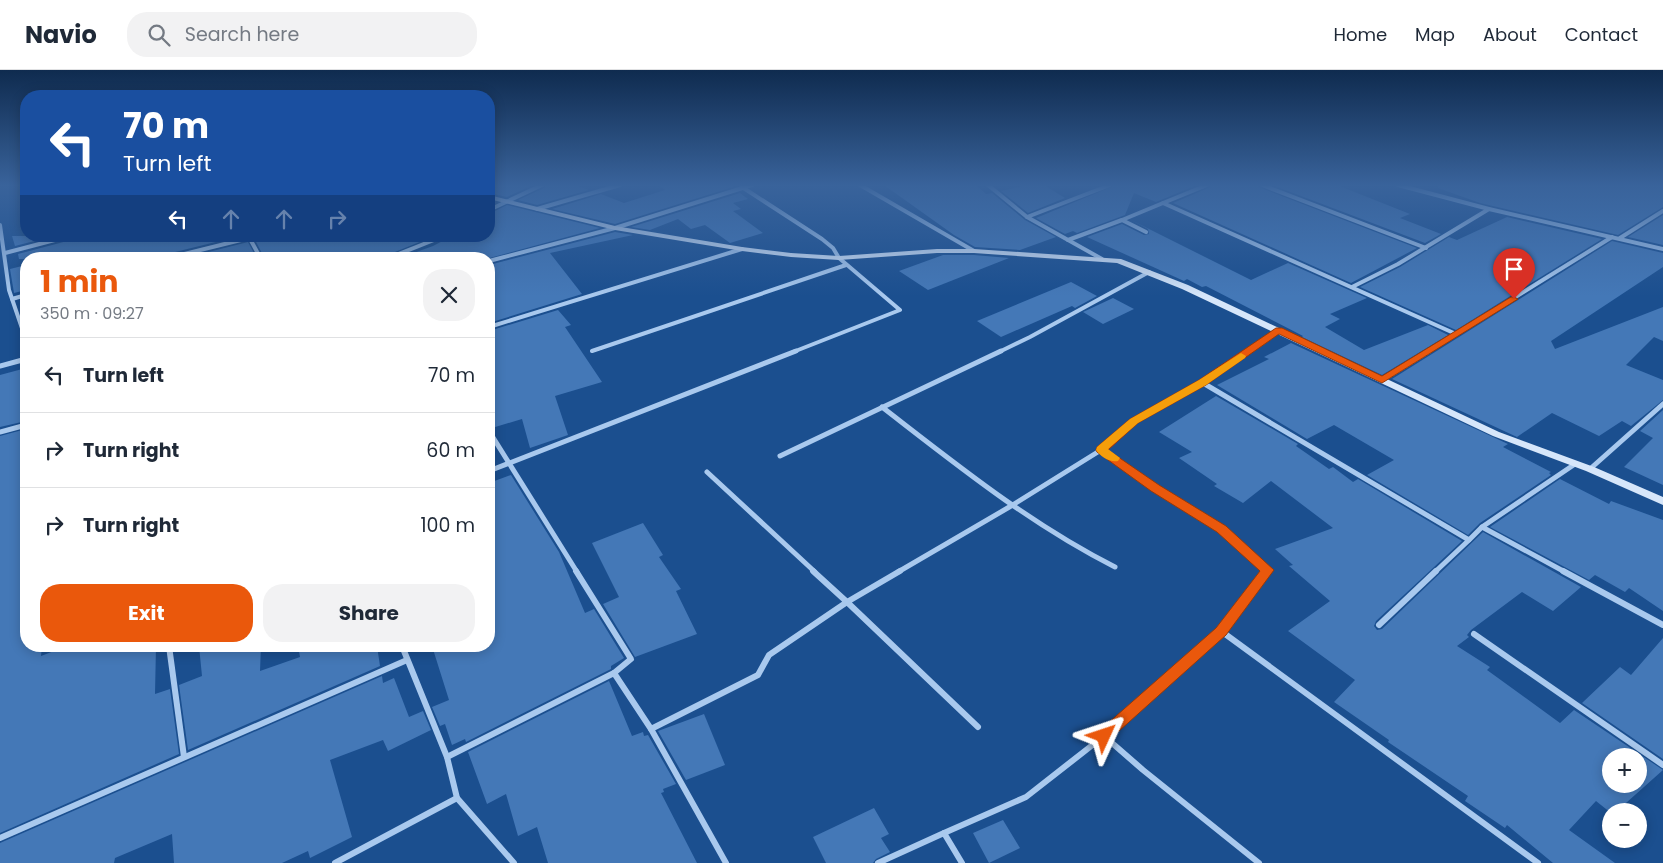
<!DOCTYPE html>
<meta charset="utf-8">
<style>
:root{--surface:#fff;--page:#f2f2f3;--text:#1f2937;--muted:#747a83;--line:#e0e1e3;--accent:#ea580c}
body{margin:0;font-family:Poppins,sans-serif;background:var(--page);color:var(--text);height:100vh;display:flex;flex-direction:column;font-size:19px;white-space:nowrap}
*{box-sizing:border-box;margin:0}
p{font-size:16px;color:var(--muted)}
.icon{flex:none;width:28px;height:28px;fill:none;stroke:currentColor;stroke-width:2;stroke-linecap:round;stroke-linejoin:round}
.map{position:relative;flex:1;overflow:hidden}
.sheet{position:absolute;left:20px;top:182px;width:475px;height:400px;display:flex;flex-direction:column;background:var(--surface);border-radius:20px;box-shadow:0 2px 12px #0003}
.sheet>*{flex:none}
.hud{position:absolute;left:20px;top:20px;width:475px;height:152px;border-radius:20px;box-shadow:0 2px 12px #0003;background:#1a4fa0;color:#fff;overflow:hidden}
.buttons{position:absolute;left:1602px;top:678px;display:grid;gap:10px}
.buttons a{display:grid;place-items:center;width:45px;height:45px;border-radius:50%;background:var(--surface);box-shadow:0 2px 12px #0003;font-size:25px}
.pin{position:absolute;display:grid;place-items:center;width:42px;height:42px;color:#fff;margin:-51px -21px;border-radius:50% 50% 50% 0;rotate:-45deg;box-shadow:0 0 5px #0007}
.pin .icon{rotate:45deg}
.me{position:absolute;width:55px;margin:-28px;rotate:48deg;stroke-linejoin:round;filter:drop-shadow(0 0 4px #0008)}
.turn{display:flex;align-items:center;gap:18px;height:105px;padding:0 20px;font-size:22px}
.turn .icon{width:65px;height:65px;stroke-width:2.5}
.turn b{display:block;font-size:35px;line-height:42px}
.lanes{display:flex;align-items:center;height:48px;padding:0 20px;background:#0003;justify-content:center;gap:25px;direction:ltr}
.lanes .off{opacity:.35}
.round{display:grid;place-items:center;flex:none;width:52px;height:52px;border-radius:20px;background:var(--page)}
.head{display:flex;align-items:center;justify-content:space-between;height:85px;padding:0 20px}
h1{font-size:30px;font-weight:700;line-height:38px;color:var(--accent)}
.cta{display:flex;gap:10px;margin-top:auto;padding:10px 20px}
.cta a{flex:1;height:58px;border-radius:20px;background:var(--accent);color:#fff;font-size:20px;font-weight:700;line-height:58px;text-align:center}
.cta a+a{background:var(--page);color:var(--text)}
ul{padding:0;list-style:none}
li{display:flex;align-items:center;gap:15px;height:75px;padding:0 20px;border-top:1px solid var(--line)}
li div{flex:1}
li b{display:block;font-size:19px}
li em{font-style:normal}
header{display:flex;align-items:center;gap:30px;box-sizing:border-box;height:70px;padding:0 25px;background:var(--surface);border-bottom:1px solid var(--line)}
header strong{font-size:24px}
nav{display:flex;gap:28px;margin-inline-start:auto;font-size:18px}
.search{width:350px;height:45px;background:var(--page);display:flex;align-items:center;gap:12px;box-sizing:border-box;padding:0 18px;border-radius:20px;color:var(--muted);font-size:19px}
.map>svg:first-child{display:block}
.building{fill:#4478b7;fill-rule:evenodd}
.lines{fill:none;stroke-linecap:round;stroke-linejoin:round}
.street-far2{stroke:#a9c9ee;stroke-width:4}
.street-far1{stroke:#a9c9ee;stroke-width:5}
.street{stroke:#a9c9ee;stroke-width:6}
.secondary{fill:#d6e6fa;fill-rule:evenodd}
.route{fill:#ea580c;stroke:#983908}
.slow{fill:#f59e0b}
</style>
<header>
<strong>Navio</strong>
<div class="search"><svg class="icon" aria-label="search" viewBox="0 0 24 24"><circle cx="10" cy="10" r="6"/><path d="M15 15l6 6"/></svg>Search here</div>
<nav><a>Home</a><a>Map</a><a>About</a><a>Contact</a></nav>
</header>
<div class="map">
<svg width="1663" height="793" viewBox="0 0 1663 793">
<rect width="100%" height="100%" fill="#1b4f8f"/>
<!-- building -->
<g class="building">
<path d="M 489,115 L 533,115 L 507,127 L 489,123 Z"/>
<path d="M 546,115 L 574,115 L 589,120 L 537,135 L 518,130 L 544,118 Z"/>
<path d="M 659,115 L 731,115 L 733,117 L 615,154 L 552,139 L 601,124 L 624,133 L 665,120 Z"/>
<path d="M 884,115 L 976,115 L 986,124 L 992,123 L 1025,150 L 1056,167 L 1020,180 L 975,177 L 954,165 Z"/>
<path d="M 1028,115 L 1044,115 L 1065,128 L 1028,143 L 1001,121 Z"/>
<path d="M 1116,115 L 1197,115 L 1156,132 L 1134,123 L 1125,145 L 1077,163 L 1073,161 L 1065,164 L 1036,148 Z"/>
<path d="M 1211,115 L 1258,115 L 1261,118 L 1417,178 L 1351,213 L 1173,133 L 1208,118 Z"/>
<path d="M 1272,115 L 1337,115 L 1410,144 L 1400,148 L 1441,164 L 1425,173 Z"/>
<path d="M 1438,115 L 1663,115 L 1663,137 L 1618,165 L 1480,133 L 1438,118 Z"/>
<path d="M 740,123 L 748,129 L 733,133 L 741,139 L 733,141 L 763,163 L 730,173 L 705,155 L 691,159 L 678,149 L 650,160 L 631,157 Z"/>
<path d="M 507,135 L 600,158 L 486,189 L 397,189 L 433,176 L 452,166 L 489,166 L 489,144 Z"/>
<path d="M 1663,145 L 1663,175 L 1628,167 Z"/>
<path d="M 1507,147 L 1602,169 L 1456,260 L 1360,217 L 1400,197 L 1449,167 L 1457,170 Z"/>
<path d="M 1131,150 L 1251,210 L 1288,193 L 1367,228 L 1330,244 L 1340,249 L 1325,257 L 1364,280 L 1428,255 L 1448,265 L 1382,305 L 1302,267 L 1303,266 L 1206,216 L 1202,217 L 1187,209 L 1184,211 L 1087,167 L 1122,154 L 1144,165 L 1149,164 L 1148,159 Z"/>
<path d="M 615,162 L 633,165 L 550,183 L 582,224 L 489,253 L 489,195 Z"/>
<path d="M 12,166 L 54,166 L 15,176 Z"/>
<path d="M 74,166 L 240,166 L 163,185 L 160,189 L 19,189 L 18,184 L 71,170 Z"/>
<path d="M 253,166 L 425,166 L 427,169 L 385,186 L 382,189 L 265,189 Z"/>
<path d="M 1612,171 L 1663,183 L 1663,197 L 1551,271 L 1555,279 L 1663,237 L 1663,271 L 1654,267 L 1626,295 L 1663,310 L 1663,330 L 1631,356 L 1622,351 L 1599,366 L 1552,343 L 1517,367 L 1392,309 Z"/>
<path d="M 248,172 L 257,189 L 181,189 Z"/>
<path d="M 943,185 L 974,185 L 1009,188 L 928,220 L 899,201 Z"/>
<path d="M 26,195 L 26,220 L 14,223 L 10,199 Z"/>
<path d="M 1071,212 L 1097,226 L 1075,238 L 1072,236 L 1001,267 L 977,251 Z"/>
<path d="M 1113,228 L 1134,239 L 1103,254 L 1083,242 Z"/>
<path d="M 558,240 L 571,255 L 565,257 L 602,312 L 555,326 L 568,365 L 530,378 L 522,349 L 492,358 L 489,357 L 489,261 Z"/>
<path d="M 1291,273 L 1508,374 L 1503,377 L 1551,402 L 1549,403 L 1551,405 L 1480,453 L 1468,465 L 1367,405 L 1394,390 L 1334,355 L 1307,369 L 1217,315 L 1269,289 L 1264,287 Z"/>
<path d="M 26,298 L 26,351 L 0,357 L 0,305 Z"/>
<path d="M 1216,326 L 1298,374 L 1296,376 L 1329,399 L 1333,397 L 1353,412 L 1358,409 L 1462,471 L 1376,551 L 1374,556 L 1377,560 L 1382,559 L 1483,462 L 1581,517 L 1553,541 L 1522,522 L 1471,560 L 1467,565 L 1469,567 L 1457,576 L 1490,597 L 1487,600 L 1560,653 L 1574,640 L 1663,700 L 1617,741 L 1611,741 L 1611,743 L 1596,731 L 1569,760 L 1615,793 L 1553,793 L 1507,755 L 1505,758 L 1465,731 L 1468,726 L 1388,672 L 1389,670 L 1334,632 L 1355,610 L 1288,561 L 1330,531 L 1289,496 L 1293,495 L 1275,479 L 1333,458 L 1271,411 L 1243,433 L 1214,416 L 1217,414 L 1179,388 L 1192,382 L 1159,362 ZM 1611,686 L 1639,686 L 1639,714 L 1611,714 Z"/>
<path d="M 1663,340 L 1663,415 L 1624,397 L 1653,368 L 1640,361 Z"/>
<path d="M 26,359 L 26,576 L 42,576 L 41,586 L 67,576 L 156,576 L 155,624 L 170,619 L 179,684 L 0,763 L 0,366 Z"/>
<path d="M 511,405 L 559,482 L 585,543 L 594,539 L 624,588 L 611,596 L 611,599 L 466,672 L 465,669 L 452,675 L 445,654 L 440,656 L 432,637 L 449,630 L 432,576 L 489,576 L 489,413 Z"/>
<path d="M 1560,409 L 1609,434 L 1611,431 L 1663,450 L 1663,541 L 1629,518 L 1625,522 L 1595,505 L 1589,510 L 1490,457 Z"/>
<path d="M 643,453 L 663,485 L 659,487 L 681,519 L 676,521 L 697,564 L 635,587 L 603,534 L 619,527 L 592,473 Z"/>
<path d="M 1663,568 L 1663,689 L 1582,633 L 1620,597 L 1631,605 Z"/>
<path d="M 199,576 L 261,576 L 260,601 L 300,587 L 298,576 L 377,576 L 380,596 L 188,680 L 179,615 L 202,606 Z"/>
<path d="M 382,606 L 383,613 L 394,608 L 409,647 L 423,641 L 431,660 L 388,681 L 383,670 L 330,690 L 352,767 L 310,788 L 308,781 L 282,793 L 174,793 L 172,764 L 115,788 L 114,793 L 0,793 L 0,773 Z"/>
<path d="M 609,611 L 632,666 L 643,662 L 644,666 L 648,665 L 676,714 L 663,719 L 664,722 L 661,723 L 697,793 L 548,793 L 537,757 L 518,766 L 506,724 L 487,734 L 468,682 Z"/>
<path d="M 704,644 L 725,695 L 686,710 L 658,661 Z"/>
<path d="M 874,738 L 889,764 L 881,768 L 890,782 L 876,789 L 873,793 L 826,793 L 813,767 Z"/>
<path d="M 1003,750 L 1020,778 L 989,793 L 973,763 Z"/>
</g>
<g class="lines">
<!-- street-far2 -->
<g class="street-far2">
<path d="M 860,115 L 974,181"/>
<path d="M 988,115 L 1027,147 L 1102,189"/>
<path d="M 1262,115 L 1426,178"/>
<path d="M 1398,115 L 1489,139 L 1663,179"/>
<path d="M 742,117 L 822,169 L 833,178 L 839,188 L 900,240 L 793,282"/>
<path d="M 1163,133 L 1207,115"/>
<path d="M 537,139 L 620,115"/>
<path d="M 489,140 L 542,115"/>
<path d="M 1027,147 L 1110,115"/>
<path d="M 0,155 L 9,220 L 26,270"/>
<path d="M 1146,162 L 1122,150 L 1163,133 L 1456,264 L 1612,167"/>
<path d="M 249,167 L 261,189"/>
<path d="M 1620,168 L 1663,141"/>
<path d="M 1068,170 L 1122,150"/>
<path d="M 5,183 L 70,166"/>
<path d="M 164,189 L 249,168"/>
<path d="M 386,189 L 444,166"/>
<path d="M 489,191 L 615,158 L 752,115"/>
<path d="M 1352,217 L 1398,194 L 1489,139"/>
<path d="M 12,229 L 26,225"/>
<path d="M 489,257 L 742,179"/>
<path d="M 592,281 L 846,195"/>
<path d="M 999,282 L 1030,267 L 1149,202"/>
<path d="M 1248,282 L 1279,260"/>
<path d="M 1427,282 L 1456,264"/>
</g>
<!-- street-far1 -->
<g class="street-far1">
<path d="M 1249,281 L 1203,313 L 1134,351 L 1101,380 L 1155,418 L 1222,459 L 1267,500 L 1265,502"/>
<path d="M 0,296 L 26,289"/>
<path d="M 1382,310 L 1429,281"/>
<path d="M 1203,313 L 1469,470 L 1482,457 L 1575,394"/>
<path d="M 882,337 C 957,395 1030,454 1115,497"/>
<path d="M 489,361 L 577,502"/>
<path d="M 0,362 L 26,355"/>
<path d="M 780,386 L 1001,281"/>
<path d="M 1590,399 L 1663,334"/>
<path d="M 489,401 L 796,281"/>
<path d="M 707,402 L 815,502"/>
<path d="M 1482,457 L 1565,502"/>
<path d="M 898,502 L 1011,436 L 1101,380"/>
<path d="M 1435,502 L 1469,470"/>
</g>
<!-- street -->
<g class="street">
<path d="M 576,501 L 631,589 L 614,603 L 651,659"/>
<path d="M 900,501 L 847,532 L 978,657"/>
<path d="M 1563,501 L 1663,555"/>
<path d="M 1379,555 L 1436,501"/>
<path d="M 1221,561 L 1538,793"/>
<path d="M 1474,564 L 1663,695"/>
<path d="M 169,576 L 184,687"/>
<path d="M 402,576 L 447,687 L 457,728 L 514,793"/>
<path d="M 447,687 L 614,603"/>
<path d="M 0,768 L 407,590"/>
<path d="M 335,793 L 457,728"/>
<path d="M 726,793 L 651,659 L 758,605 L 769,585 L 847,532 L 813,501"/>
<path d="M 878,793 L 944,763"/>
<path d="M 962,793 L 944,763 L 1026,727 L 1104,666"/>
<path d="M 1259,793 L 1143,700 L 1104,666 L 1221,561 L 1266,501"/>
</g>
<!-- secondary -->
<path class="secondary" d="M 489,125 L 615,156 L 742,177 L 791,183 L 839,186 L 937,179 L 974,179 L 1121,189 L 1188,215 L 1499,362 L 1594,397 L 1663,427 L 1663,435 L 1586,401 L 1493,366 L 1182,219 L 1117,193 L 974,183 L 937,183 L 839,190 L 791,187 L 742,181 L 615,160 L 489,129 Z"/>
</g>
<!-- sky -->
<linearGradient id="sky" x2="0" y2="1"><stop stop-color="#0f2b4f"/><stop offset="0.51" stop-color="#39639b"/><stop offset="1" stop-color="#39639b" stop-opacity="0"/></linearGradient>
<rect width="1663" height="226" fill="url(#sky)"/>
<!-- route -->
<path class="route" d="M 1511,227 L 1514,227 L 1518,229 L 1382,313 L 1279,264 L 1206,315 L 1138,353 L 1108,380 L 1159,415 L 1226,456 L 1274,500 L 1226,565 L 1109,670 L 1104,672 L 1099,670 L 1096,666 L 1099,661 L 1216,558 L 1260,501 L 1217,462 L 1151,421 L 1097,382 L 1096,380 L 1097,377 L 1130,349 L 1199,310 L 1276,258 L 1282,258 L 1382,306 Z"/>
<!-- slow -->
<path class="slow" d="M 1241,283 L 1246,286 L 1245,288 L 1206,315 L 1138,353 L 1108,379 L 1120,388 L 1118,391 C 1110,393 1100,386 1096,380 L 1097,377 L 1130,349 L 1199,310 Z"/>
</svg>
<div class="buttons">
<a>+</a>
<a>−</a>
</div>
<div class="pin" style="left:1514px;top:229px;background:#d93025"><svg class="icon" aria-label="arrive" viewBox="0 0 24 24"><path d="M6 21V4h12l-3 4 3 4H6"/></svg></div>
<svg class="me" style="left:1104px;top:666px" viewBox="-20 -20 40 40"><path d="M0-17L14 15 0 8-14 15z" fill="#ea580c" stroke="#fff" stroke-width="4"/></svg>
<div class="hud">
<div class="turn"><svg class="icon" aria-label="left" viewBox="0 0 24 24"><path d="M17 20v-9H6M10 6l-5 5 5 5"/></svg><div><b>70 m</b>Turn left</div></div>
<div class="lanes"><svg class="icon" aria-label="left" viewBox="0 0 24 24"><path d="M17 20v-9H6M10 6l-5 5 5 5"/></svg><svg class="icon off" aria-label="ahead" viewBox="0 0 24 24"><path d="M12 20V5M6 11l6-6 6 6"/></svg><svg class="icon off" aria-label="ahead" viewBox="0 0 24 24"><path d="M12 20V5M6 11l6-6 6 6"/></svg><svg class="icon off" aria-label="right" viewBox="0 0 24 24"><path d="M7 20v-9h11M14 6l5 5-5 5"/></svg></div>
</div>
<section class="sheet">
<div class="head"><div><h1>1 min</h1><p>350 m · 09:27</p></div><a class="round"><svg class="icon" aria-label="close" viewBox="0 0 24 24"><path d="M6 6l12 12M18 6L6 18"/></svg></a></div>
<ul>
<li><svg class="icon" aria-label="left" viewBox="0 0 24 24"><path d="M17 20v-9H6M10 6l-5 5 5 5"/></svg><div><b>Turn left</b></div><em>70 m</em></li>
<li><svg class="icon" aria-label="right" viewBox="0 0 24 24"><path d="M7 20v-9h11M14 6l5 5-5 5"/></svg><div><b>Turn right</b></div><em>60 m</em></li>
<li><svg class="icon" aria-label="right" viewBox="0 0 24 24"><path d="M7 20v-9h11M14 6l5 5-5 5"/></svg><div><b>Turn right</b></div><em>100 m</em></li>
</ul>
<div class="cta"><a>Exit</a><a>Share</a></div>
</section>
</div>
